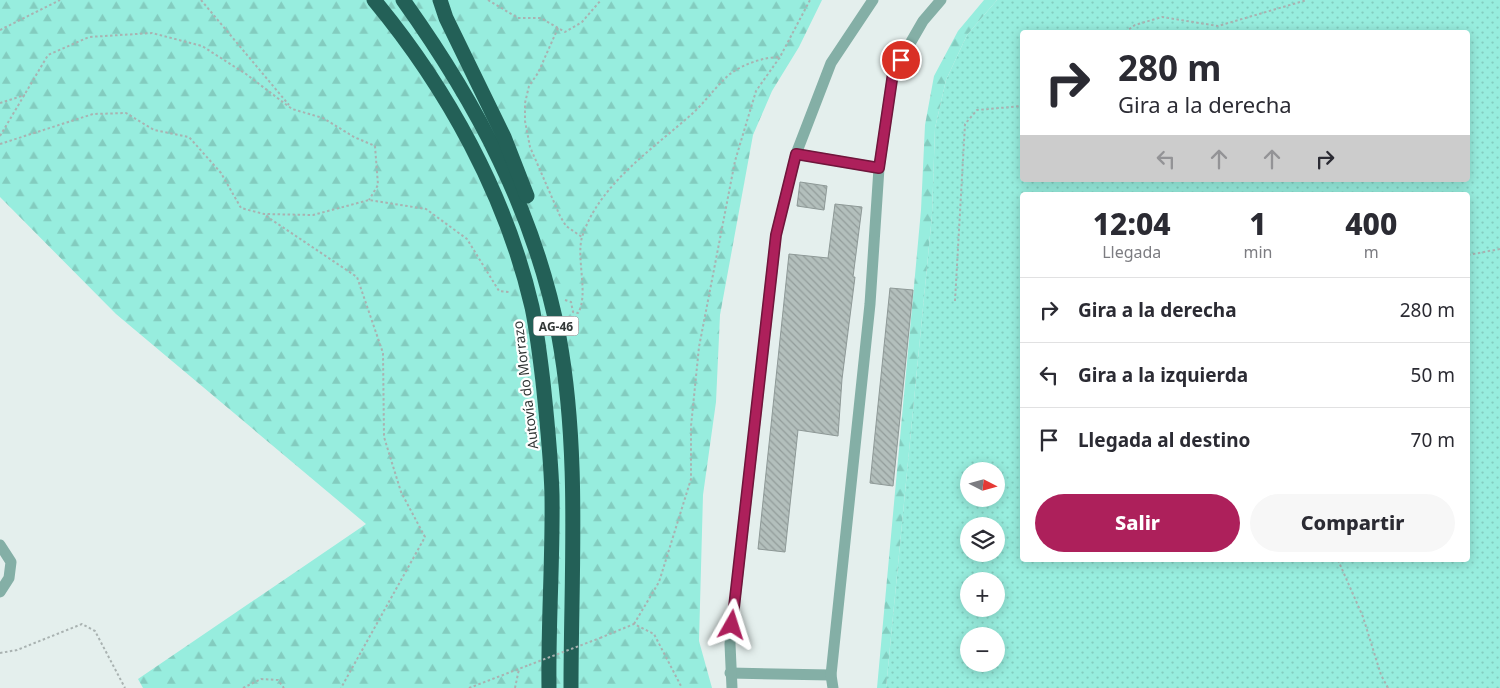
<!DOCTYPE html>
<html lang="es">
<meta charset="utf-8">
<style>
:root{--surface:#fff;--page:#f7f7f7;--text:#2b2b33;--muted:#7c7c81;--line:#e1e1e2;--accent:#ad205b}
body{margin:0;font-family:"Noto Sans",sans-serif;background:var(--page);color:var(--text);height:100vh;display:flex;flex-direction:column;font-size:19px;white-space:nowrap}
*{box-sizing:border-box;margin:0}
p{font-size:16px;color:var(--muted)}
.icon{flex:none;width:28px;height:28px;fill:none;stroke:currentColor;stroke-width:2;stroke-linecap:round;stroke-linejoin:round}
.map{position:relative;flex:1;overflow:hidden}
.details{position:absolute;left:1020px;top:192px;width:450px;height:370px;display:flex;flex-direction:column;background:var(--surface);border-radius:5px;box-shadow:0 2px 12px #0003}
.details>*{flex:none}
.hud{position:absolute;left:1020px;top:30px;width:450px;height:152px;border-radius:5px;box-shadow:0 2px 12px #0003;background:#fff;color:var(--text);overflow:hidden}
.needle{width:32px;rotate:96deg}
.buttons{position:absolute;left:960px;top:462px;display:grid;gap:10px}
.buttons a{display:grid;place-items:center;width:45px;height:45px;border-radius:50%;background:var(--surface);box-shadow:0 2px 12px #0003;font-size:25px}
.pin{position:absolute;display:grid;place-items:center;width:42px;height:42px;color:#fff;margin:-21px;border:2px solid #fff;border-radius:50%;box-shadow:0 1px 5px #0007}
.me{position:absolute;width:55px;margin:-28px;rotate:6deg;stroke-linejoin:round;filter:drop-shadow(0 0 4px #0008)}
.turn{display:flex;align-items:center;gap:18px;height:105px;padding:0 15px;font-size:22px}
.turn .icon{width:65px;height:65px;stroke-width:2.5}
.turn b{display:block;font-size:35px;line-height:42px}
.lanes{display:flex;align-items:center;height:48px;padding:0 15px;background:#0003;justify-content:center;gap:25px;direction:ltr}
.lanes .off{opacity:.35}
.eta{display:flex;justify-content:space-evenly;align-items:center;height:85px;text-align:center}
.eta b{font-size:30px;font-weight:800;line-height:35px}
.primary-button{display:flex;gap:10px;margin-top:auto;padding:10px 15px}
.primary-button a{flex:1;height:58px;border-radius:30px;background:var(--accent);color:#fff;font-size:20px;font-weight:800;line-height:58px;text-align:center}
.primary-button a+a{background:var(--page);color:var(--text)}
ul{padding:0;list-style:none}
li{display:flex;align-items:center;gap:15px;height:65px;padding:0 15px;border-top:1px solid var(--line)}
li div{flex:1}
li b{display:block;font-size:19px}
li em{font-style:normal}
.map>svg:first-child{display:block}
.grass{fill:url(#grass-dots);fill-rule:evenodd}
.forest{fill:url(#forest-firs)}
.building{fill:url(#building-back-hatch);stroke:#8e9997}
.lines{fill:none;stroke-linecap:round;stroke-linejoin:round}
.path{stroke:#a9b2b1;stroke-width:2;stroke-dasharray:2.5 2.5;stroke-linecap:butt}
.minor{stroke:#84afa6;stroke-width:11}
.highway{stroke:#236057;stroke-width:15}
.path-bridge{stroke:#a9b2b1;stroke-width:2;stroke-dasharray:2.5 2.5;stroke-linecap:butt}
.route-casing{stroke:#70153b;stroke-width:12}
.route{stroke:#ad205b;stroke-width:9}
.labels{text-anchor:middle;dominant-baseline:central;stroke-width:4.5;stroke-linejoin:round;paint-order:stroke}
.shield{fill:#fff;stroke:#707372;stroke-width:1}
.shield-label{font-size:12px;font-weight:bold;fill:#323736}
.street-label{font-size:14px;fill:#323736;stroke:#fff}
</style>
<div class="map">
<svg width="1500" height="688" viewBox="0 0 1500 688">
<defs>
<pattern id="grass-dots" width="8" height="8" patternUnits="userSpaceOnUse" patternTransform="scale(1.25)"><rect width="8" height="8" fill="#97edde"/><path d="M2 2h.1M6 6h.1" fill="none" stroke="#83ccbf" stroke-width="1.8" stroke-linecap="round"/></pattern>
<pattern id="forest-firs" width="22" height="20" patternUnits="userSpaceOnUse" patternTransform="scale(1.25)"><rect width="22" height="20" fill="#97edde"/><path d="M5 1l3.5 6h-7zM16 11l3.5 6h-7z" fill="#83ccbf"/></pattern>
<pattern id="building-back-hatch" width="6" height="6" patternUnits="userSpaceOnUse" patternTransform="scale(1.25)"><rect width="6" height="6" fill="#b3bfbc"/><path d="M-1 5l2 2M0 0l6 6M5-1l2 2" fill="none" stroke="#929c9a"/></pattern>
</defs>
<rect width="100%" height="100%" fill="#e4efed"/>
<!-- grass -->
<path class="grass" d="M 997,0 L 1500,0 L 1500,688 L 886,688 L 932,215 L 935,128 L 946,80 L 967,35 ZM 1022,32 L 1468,32 L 1468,180 L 1022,180 ZM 1022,195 L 1468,195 L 1468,560 L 1022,560 ZM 969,471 L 996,471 L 996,499 L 969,499 ZM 969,526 L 996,526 L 996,554 L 969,554 ZM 969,581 L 996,581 L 996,609 L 969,609 ZM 969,636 L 996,636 L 996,664 L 969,664 Z"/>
<!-- forest -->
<g class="forest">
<path d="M 0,0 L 822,0 L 799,47 L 772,91 L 753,135 L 720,315 L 716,402 L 703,495 L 699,641 L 712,688 L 143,688 L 138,679 L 366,524 L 116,314 L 0,197 Z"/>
<path d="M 984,0 L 997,0 L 967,35 L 946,80 L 935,128 L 932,215 L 886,688 L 877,688 L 921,210 L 925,125 L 934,76 L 958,31 Z"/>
</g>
<!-- building -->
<g class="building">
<path d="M 800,182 L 827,186 L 824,210 L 797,206 Z"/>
<path d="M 835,204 L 862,207 L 853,277 L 855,277 L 842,379 L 838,436 L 798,430 L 785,552 L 758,549 L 789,254 L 828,258 Z"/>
<path d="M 890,288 L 913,290 L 893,486 L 870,483 Z"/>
</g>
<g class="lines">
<!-- path -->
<g class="path">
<path d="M 201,0 L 289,105"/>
<path d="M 488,0 L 518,18 L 541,18 L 565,32 L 582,22 L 601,0"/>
<path d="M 558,28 L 538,73 L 529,86 L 525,103 L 525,121 L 530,147 L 560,216 L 566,226 L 582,237"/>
<path d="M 0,30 L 60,0"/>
<path d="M 1125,32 L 1135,25 L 1162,17 L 1218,26 L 1307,0"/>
<path d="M 0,103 L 25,95"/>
<path d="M 0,136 L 48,55 L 89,37 L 152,33 L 202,46 L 246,74 L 292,109 L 323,118 L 354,137 L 375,146 L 378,185 L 369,200"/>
<path d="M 0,144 L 93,114 L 126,113 L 154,130 L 189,137 L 221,173 L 241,208 L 264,214 L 313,215 L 369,200 L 426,209 L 467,239 L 499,291 L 509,292"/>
<path d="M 266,216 L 357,277 L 383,353 L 384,437 L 401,492 L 425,537 L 341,688"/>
<path d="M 1468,255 L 1500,249"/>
<path d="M 565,300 L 571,302 L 573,312 L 578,313 C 589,295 576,259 582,237 C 599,184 653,149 693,113 C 706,101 716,86 730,74 C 743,64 764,57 780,57"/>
<path d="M 955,301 L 965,124 L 977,110 L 1022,106"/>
<path d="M 1338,560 L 1363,617 L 1381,675 L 1388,688"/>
<path d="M 634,624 L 659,582 L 691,479 L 691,426 L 699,347 L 735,161 L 756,91 L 780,57 L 810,0"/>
<path d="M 600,638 L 634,624 L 654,634 L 682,688"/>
<path d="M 0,653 L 17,650 L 82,624 L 95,631 L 125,688"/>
<path d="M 243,688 L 261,679 L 278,680 L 284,688"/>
<path d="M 469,688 L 529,665"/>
<path d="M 515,688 L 519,669"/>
</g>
<!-- minor -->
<g class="minor">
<path d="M 796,154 L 831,63 L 873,0"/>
<path d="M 0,545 L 11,562 L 9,578 L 0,592"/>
<path d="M 730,673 L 831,675"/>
<path d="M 732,688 L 730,644 L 776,235 L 796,154 L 879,168"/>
<path d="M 833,688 L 831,675 L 870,304 L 879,168 L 893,73 L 923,21 L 941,0"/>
</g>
<!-- highway -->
<g class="highway">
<path d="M 374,0 C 447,88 506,195 532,307 C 537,331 540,357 543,382 C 547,420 551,457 552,495 C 553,559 548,624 549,688"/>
<path d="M 403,0 C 476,102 535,212 559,337 C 580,452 571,572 571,688"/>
<path d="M 440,0 L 446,18 L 504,137 L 527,196"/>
</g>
<!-- path-bridge -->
<path class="path-bridge" d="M 529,665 L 600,638"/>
</g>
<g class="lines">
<!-- route casing -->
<g class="route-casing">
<path id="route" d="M 732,625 L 776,235 L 796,154 L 879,168 L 893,73 L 901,60"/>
</g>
<!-- route -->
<use href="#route" class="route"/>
</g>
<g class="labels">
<!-- shield labels -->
<rect class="shield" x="533.5" y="316.5" width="45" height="19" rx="4"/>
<g class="shield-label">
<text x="556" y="326">AG-46</text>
</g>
<!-- street labels -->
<g class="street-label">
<text transform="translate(525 385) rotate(-97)">Autovía do Morrazo</text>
</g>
</g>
</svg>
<div class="buttons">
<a><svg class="needle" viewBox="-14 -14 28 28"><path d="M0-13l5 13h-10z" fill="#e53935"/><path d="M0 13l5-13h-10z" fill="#7c7c81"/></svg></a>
<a><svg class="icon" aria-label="layers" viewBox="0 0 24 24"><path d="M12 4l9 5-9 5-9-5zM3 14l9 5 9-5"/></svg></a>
<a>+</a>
<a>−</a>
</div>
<div class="pin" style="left:901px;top:60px;background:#d93025"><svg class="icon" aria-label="arrive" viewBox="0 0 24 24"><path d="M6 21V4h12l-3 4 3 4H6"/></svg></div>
<svg class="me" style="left:732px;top:625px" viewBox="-20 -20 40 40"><path d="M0-17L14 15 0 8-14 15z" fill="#ad205b" stroke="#fff" stroke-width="4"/></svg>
<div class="hud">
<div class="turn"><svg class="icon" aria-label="right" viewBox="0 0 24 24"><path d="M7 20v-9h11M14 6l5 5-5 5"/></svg><div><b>280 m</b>Gira a la derecha</div></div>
<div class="lanes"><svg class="icon off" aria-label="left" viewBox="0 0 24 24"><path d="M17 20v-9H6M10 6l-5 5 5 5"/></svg><svg class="icon off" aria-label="ahead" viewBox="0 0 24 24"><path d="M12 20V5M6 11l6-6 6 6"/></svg><svg class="icon off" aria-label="ahead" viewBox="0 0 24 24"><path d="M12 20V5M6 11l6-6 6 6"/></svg><svg class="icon" aria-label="right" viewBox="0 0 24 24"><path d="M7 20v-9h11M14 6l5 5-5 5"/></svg></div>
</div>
<section class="details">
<div class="eta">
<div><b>12:04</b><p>Llegada</p></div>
<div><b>1</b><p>min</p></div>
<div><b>400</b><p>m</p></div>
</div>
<ul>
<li><svg class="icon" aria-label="right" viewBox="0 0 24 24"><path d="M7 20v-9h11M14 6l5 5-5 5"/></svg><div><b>Gira a la derecha</b></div><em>280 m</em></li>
<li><svg class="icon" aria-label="left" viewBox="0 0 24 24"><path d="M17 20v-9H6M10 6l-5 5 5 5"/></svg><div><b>Gira a la izquierda</b></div><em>50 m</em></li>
<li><svg class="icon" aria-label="arrive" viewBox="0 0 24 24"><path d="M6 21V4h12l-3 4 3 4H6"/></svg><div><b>Llegada al destino</b></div><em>70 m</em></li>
</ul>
<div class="primary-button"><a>Salir</a><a>Compartir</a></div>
</section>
</div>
